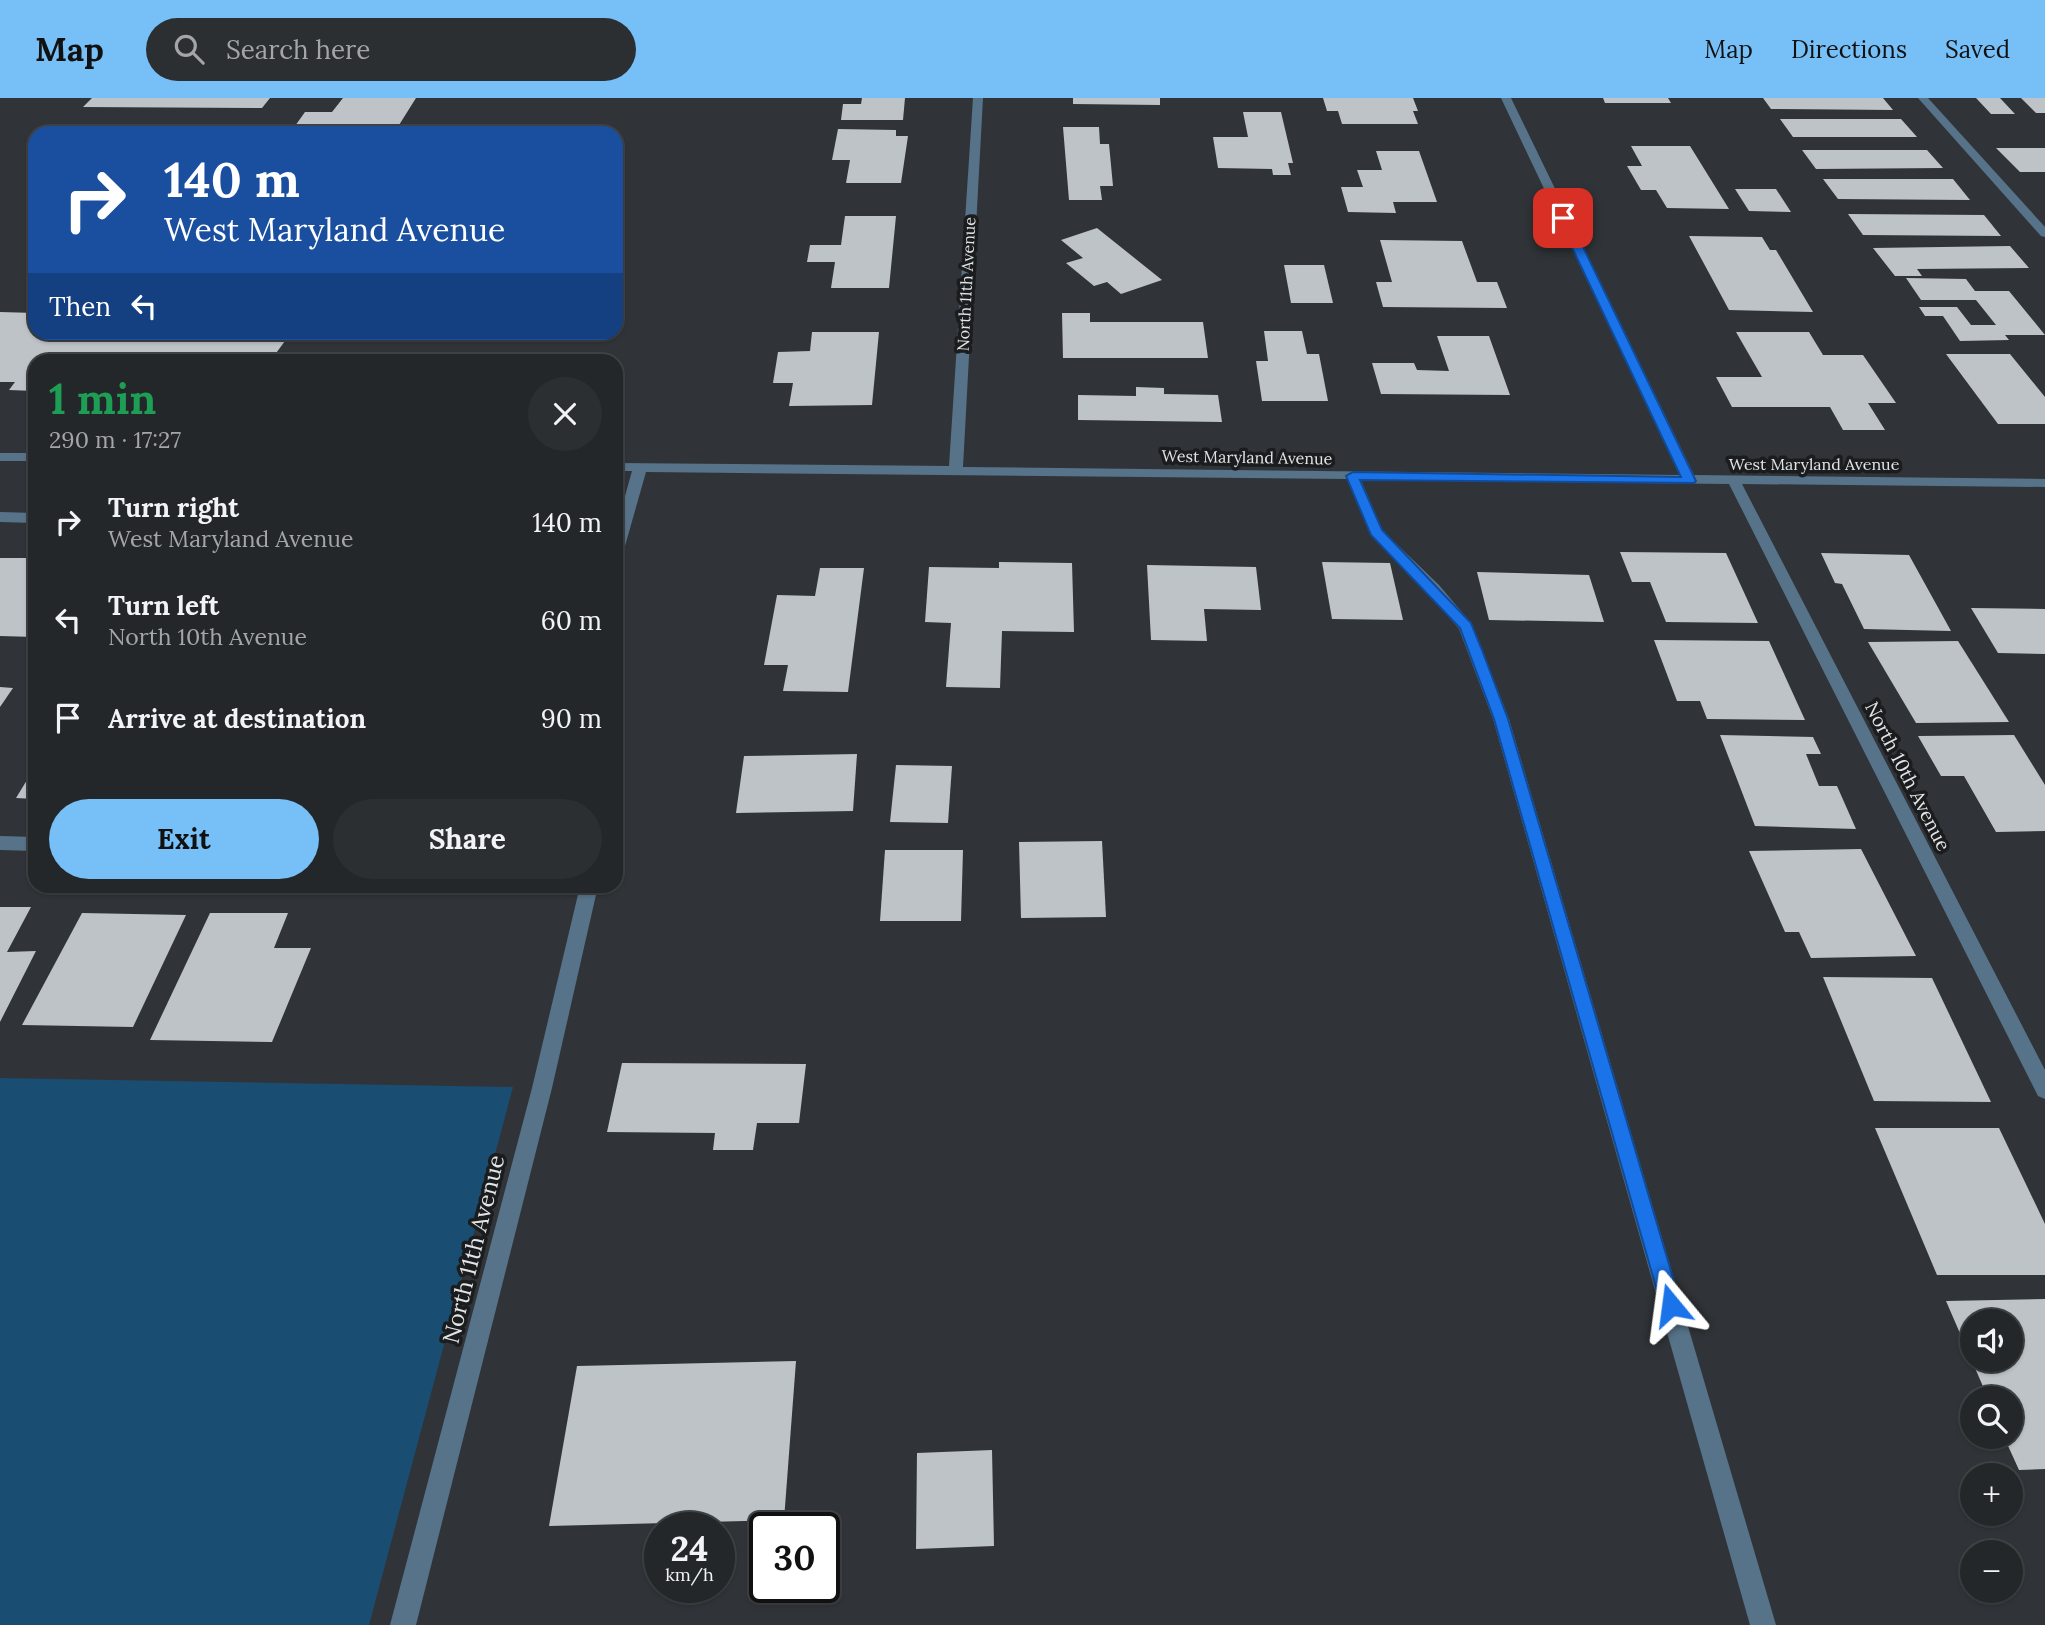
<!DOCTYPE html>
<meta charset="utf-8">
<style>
:root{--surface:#24272a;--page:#2c2f32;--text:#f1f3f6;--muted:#a3a5a8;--line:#414447;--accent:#77bff7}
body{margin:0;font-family:Lora,serif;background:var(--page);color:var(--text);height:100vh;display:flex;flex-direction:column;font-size:26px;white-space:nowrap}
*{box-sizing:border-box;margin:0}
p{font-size:23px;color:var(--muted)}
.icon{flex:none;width:38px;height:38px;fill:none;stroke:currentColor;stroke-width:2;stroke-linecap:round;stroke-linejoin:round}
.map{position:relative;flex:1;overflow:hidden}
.details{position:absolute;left:28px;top:256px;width:595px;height:539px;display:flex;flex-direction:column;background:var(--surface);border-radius:21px;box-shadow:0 2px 5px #0004,0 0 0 2px var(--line)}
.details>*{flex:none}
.banner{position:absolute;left:28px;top:28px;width:595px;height:214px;border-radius:21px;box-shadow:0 2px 5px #0004,0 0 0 2px var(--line);background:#1a4fa0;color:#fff;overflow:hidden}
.buttons{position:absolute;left:1960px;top:1211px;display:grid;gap:14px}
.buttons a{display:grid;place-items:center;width:63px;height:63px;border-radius:50%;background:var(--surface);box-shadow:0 2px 5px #0004,0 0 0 2px var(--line);font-size:35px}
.speed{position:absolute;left:644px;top:1414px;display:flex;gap:14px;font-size:35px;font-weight:700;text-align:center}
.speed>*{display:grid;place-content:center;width:91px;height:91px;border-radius:50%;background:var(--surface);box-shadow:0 2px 5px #0004,0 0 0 2px var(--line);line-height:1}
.speed small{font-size:18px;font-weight:400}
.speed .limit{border:4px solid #111;border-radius:10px;background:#fff;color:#111}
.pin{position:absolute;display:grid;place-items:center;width:60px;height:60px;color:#fff;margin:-30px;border-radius:14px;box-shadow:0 4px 10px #0006}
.me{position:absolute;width:77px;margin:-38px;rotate:344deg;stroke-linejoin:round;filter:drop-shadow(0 0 5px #0008)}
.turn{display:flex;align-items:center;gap:24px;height:147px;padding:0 21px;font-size:32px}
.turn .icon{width:91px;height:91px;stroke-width:2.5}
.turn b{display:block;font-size:49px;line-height:60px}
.then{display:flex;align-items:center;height:66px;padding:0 21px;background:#0003;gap:14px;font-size:26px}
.round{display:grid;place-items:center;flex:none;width:74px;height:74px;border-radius:37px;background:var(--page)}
.headline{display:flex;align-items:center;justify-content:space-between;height:119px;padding:0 21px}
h1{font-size:42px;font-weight:700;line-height:52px;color:#1e9e55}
.button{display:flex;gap:14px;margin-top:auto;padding:14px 21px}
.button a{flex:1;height:80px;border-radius:42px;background:var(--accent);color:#111;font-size:28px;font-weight:700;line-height:80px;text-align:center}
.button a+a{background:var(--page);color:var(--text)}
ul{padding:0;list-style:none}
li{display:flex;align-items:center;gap:21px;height:98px;padding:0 21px}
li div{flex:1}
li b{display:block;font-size:26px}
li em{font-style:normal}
header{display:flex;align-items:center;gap:42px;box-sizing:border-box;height:98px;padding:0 35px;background:var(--accent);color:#111}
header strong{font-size:33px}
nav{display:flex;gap:38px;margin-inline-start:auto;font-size:24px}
.search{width:490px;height:63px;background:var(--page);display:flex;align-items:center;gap:18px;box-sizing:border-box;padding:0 24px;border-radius:38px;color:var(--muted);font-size:26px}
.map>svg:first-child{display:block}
.green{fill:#194d71}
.building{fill:#bec3c8;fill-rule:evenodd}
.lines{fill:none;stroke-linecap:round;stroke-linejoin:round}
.minor{fill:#577389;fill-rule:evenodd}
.route{fill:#1a73e8;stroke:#114b97;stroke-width:2}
.labels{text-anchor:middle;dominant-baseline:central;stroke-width:7;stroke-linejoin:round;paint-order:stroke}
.far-street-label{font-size:16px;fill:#e2e5e7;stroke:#1a1c1d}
.street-label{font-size:19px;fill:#e2e5e7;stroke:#1a1c1d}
.near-street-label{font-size:23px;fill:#e2e5e7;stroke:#1a1c1d}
</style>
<header>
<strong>Map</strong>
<div class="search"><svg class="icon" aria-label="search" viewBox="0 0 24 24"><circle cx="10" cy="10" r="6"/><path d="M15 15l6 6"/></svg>Search here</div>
<nav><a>Map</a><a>Directions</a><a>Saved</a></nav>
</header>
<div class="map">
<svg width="2045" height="1527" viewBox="0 0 2045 1527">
<rect width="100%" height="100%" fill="#303438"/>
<!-- green -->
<path class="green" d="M 0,980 L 513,989 L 369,1527 L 0,1527 Z"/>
<!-- building -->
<g class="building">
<path d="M 92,0 L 270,0 L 262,10 L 83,9 Z"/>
<path d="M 343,0 L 416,0 L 394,35 L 290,35 L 305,14 L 332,14 Z"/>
<path d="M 862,0 L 905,0 L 903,22 L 841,22 L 843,6 L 861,6 Z"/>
<path d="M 1073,0 L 1160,0 L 1160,7 L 1073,6 Z"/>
<path d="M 1323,0 L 1413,0 L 1418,13 L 1413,13 L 1418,26 L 1342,26 L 1338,13 L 1327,13 Z"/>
<path d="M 1603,0 L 1668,0 L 1671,5 L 1605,5 Z"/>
<path d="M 1763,0 L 1883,0 L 1893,12 L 1771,11 Z"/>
<path d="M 1976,0 L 2000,0 L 2015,16 L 1991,16 Z"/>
<path d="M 2021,0 L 2045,0 L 2045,15 L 2036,15 Z"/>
<path d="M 1243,14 L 1281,14 L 1293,65 L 1288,65 L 1291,77 L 1273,77 L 1272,71 L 1218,70 L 1213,39 L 1248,39 Z"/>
<path d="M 1780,21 L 1901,21 L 1917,39 L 1793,39 Z"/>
<path d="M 1063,29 L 1099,29 L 1100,46 L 1109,46 L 1113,88 L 1100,88 L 1102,102 L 1069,102 Z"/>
<path d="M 838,31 L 896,32 L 896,38 L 908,38 L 901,85 L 846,85 L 850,62 L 832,62 Z"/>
<path d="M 1631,48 L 1690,48 L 1729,111 L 1667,110 L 1656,92 L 1641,92 L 1627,68 L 1642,68 Z"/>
<path d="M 1996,50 L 2045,50 L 2045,74 L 2020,74 Z"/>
<path d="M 1802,52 L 1927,52 L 1943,70 L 1816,71 Z"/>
<path d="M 1376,53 L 1419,53 L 1437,104 L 1393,104 L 1396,115 L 1348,114 L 1341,89 L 1363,89 L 1357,72 L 1382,72 Z"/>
<path d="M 1823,81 L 1953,81 L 1970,102 L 1838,101 Z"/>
<path d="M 1735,91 L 1776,91 L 1791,114 L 1749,113 Z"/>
<path d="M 1848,116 L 1984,117 L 2001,138 L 1863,137 Z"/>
<path d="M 845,118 L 896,118 L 889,190 L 831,190 L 835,164 L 807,164 L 810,147 L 841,147 Z"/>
<path d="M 1097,130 L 1162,182 L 1121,196 L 1107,184 L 1094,188 L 1066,165 L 1083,160 L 1061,142 Z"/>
<path d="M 1689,138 L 1762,139 L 1770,152 L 1776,152 L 1813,214 L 1729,212 Z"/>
<path d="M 1380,142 L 1462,143 L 1477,184 L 1497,184 L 1507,210 L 1383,209 L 1376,184 L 1392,184 Z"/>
<path d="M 2010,148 L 2029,170 L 1917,171 L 1922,178 L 1895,178 L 1873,150 Z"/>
<path d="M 1284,167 L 1324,167 L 1333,205 L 1291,205 Z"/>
<path d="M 1906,180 L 1966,181 L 1975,193 L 2009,193 L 2045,237 L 2005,237 L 2009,242 L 1960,243 L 1943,218 L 1925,218 L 1919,209 L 1957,209 L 1971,227 L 1996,227 L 1976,202 L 1921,202 Z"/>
<path d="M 0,214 L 35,215 L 35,234 L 233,234 L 228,242 L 285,243 L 271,262 L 35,262 L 35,293 L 9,292 L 15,284 L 0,284 Z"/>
<path d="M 1062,215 L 1090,215 L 1090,224 L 1203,224 L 1208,260 L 1063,260 Z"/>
<path d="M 1264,233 L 1302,233 L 1307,256 L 1319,256 L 1328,303 L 1262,303 L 1256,263 L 1268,263 Z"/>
<path d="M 812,234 L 879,234 L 872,307 L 789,308 L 793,285 L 773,285 L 778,254 L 810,253 Z"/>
<path d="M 1736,234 L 1809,234 L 1823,257 L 1863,257 L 1896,305 L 1868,305 L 1885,332 L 1843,332 L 1830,309 L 1732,309 L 1716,279 L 1762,279 Z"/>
<path d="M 1437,238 L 1489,238 L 1510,297 L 1381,296 L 1372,265 L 1414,265 L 1417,272 L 1449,273 Z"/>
<path d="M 1946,256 L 2010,256 L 2045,299 L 2045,326 L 1998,326 Z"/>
<path d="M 1136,289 L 1164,290 L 1164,296 L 1218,297 L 1222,324 L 1078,322 L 1078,297 L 1136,298 Z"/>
<path d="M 1620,454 L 1726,455 L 1758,525 L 1666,524 L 1650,484 L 1632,484 Z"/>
<path d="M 1821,455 L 1909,457 L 1951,533 L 1864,531 L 1842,486 L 1835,485 Z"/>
<path d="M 0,460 L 35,460 L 35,539 L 0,538 Z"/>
<path d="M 999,464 L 1072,465 L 1074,534 L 1002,533 L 1000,590 L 946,589 L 951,525 L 925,524 L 929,469 L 999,470 Z"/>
<path d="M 1322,464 L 1390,465 L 1403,522 L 1332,521 Z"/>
<path d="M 1147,467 L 1256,469 L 1261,512 L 1204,511 L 1207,543 L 1151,542 Z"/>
<path d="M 820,470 L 864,470 L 848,594 L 783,593 L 788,567 L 764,567 L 777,497 L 815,498 Z"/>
<path d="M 1477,474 L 1589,477 L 1604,524 L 1489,522 Z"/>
<path d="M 1971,510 L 2045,511 L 2045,556 L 1998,555 Z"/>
<path d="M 1654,542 L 1769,543 L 1805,622 L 1707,621 L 1700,603 L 1677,603 Z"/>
<path d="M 1958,543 L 2009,624 L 1916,625 L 1868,544 Z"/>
<path d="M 0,589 L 13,590 L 0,609 Z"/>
<path d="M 1720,637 L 1813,639 L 1821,656 L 1806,656 L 1819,688 L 1837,688 L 1856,731 L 1755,728 Z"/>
<path d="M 2014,637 L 2045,687 L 2045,733 L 1996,734 L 1964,678 L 1941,678 L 1918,638 Z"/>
<path d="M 857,656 L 853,713 L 736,715 L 744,658 Z"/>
<path d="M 896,667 L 952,668 L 948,725 L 890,724 Z"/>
<path d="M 35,669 L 35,701 L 16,700 Z"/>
<path d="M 1102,743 L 1106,819 L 1021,820 L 1019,744 Z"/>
<path d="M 1861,751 L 1916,858 L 1811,860 L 1799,834 L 1785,834 L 1749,753 Z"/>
<path d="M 885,752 L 963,752 L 961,823 L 880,823 Z"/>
<path d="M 0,809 L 31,809 L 7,854 L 36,853 L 0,924 Z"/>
<path d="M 82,815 L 186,817 L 133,929 L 22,927 Z"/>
<path d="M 210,815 L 288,815 L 274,850 L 311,850 L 272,944 L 150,942 Z"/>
<path d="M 1823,879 L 1932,880 L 1991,1004 L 1874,1003 Z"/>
<path d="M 622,965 L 806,966 L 799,1025 L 757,1025 L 753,1052 L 713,1052 L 715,1035 L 607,1034 Z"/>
<path d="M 1875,1030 L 1999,1030 L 2045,1126 L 2045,1177 L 1937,1177 Z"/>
<path d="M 2045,1201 L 2045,1371 L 2019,1372 L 2004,1339 L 2011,1339 L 2011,1300 L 1988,1300 L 1946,1203 ZM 1972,1223 L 2011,1223 L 2011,1262 L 1972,1262 Z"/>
<path d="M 796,1263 L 784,1422 L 549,1428 L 577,1268 Z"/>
<path d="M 992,1352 L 994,1448 L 916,1451 L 917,1355 Z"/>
</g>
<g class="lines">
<!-- minor -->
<g class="minor">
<path d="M 973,0 L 983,0 L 963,369 L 1680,377 L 1501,0 L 1511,0 L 1694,377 L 2045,381 L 2045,389 L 1742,386 L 2045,972 L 2045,1001 L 2038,998 L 1729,386 L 1361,382 L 1382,432 L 1439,487 L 1471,525 L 1509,621 L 1776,1527 L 1750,1527 L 1493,621 L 1459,531 L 1429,495 L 1371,437 L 1348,381 L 646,374 L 623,455 L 616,460 L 616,430 L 632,373 L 616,373 L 616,365 L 949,368 Z"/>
<path d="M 1918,0 L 1928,0 L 2045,129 L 2045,139 L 2041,138 Z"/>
<rect x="0" y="355" width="35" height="8"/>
<path d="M 0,414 L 35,415 L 35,425 L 0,424 Z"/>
<path d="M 0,738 L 35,739 L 35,753 L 0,752 Z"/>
<path d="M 470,788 L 517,788 L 514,793 C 502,797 485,797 473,793 Z"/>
<path d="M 580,788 L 598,788 L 552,990 L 416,1527 L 390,1527 L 532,990 Z"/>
</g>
</g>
<!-- route -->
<path class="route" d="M 1563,117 L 1569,120 L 1696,383 L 1694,385 L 1360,382 L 1382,432 L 1471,525 L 1482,552 L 1508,621 L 1681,1207 L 1678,1214 L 1671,1217 L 1664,1214 L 1661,1207 L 1494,621 L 1460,530 L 1371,437 L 1346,378 L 1353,374 L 1681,379 L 1558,120 Z"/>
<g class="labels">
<!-- far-street labels -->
<g class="far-street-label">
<text transform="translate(966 186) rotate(-87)">North 11th Avenue</text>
<text transform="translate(1247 359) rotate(1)">West Maryland Avenue</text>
<text x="1814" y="366">West Maryland Avenue</text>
</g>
<!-- street labels -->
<g class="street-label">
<text transform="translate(1908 678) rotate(63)">North 10th Avenue</text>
</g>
<!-- near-street labels -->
<g class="near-street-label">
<text transform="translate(473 1151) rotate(-76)">North 11th Avenue</text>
</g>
</g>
</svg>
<div class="buttons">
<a><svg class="icon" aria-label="sound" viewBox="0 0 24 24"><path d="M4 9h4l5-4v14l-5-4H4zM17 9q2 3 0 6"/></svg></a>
<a><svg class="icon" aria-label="search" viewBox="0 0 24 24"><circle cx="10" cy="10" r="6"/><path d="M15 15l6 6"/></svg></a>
<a>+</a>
<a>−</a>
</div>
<div class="speed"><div>24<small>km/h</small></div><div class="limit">30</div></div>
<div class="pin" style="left:1563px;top:120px;background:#d93025"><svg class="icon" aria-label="arrive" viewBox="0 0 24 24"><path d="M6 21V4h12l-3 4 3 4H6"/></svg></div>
<svg class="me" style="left:1671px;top:1207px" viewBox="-20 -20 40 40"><path d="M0-17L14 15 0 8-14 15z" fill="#1a73e8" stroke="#fff" stroke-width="4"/></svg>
<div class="banner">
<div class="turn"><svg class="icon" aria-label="right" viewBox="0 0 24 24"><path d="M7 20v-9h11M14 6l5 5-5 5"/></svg><div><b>140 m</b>West Maryland Avenue</div></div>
<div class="then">Then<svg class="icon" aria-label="left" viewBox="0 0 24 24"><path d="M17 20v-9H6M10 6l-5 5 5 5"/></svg></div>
</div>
<section class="details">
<div class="headline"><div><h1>1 min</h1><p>290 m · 17:27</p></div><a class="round"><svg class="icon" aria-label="close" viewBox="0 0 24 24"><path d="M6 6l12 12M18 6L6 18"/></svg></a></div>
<ul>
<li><svg class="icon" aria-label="right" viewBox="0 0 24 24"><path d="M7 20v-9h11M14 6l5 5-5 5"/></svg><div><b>Turn right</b><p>West Maryland Avenue</p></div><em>140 m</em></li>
<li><svg class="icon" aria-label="left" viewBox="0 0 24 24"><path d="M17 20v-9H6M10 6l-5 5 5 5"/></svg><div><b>Turn left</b><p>North 10th Avenue</p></div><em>60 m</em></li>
<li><svg class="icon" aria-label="arrive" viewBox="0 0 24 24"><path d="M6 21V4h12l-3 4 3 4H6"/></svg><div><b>Arrive at destination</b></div><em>90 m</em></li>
</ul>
<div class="button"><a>Exit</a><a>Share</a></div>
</section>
</div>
